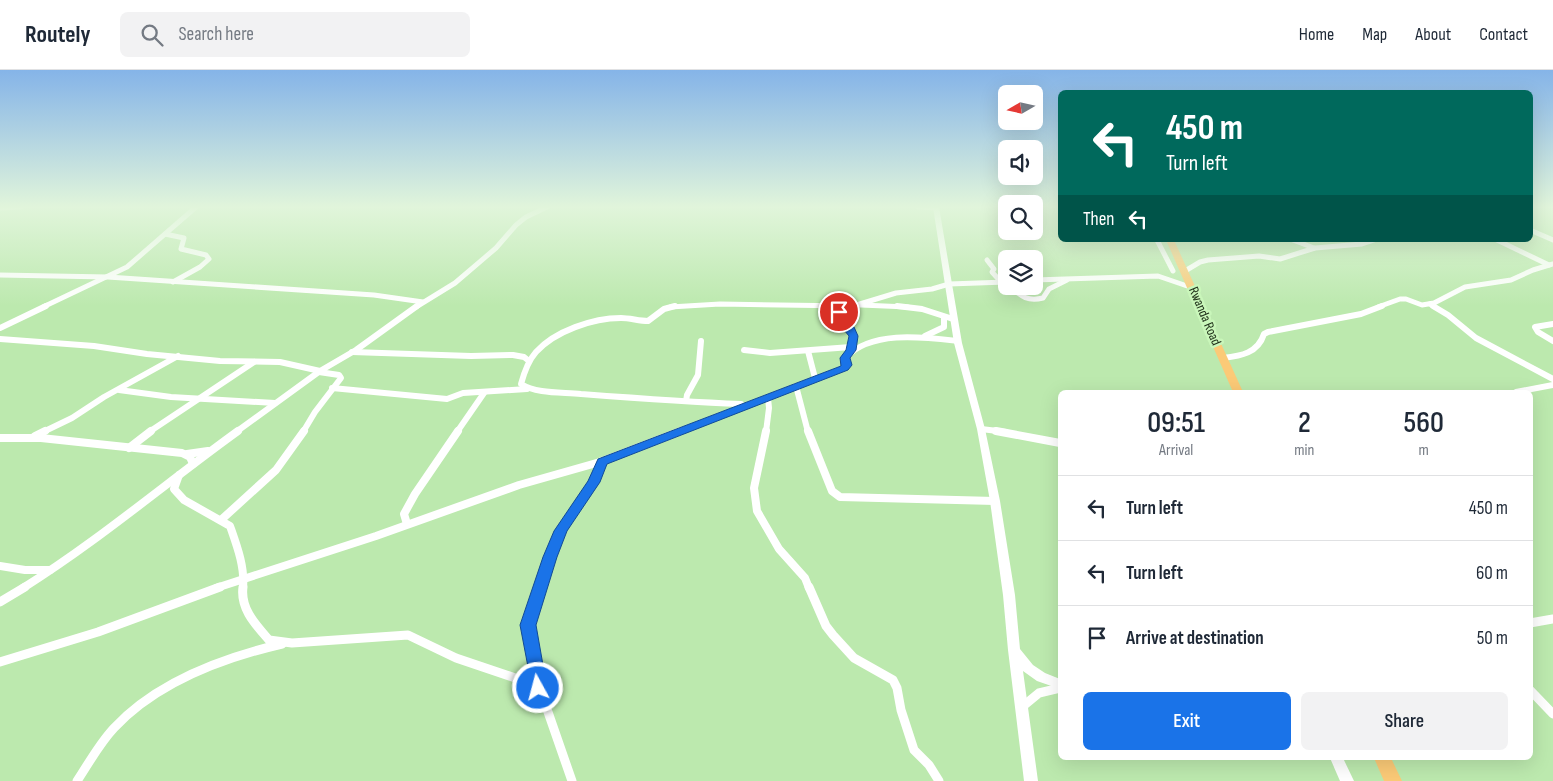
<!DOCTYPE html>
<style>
:root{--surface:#fff;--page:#f2f2f3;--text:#1f2937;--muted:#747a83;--line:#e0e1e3;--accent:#1a73e8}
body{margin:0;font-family:"Sofia Sans Condensed",sans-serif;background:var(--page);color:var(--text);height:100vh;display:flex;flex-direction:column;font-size:19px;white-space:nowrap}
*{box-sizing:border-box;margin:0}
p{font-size:16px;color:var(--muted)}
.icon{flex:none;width:28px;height:28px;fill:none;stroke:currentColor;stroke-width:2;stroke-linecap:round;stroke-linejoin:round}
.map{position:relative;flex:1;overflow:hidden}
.drawer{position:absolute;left:1058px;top:320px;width:475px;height:370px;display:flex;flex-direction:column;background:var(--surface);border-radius:8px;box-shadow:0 5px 20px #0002}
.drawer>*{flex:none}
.top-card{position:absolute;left:1058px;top:20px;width:475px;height:152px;border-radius:8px;box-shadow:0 5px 20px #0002;background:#00695c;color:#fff;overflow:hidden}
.needle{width:32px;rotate:261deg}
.buttons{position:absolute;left:998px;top:15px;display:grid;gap:10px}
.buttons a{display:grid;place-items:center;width:45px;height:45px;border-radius:8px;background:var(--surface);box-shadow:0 5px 20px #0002;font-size:25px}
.pin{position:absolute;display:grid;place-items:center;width:42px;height:42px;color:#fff;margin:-21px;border:2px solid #fff;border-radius:50%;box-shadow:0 1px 5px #0007}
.me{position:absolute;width:55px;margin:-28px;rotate:353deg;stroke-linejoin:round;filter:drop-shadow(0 0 4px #0008)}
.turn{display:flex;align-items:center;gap:18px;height:105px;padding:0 25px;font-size:22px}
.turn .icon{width:65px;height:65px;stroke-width:2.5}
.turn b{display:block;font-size:35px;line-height:42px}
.then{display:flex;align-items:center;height:48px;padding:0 25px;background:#0003;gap:10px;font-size:19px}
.eta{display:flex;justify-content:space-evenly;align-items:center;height:85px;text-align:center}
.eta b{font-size:30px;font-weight:600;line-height:35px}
.button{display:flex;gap:10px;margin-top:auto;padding:10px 25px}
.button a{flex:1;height:58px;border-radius:8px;background:var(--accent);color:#fff;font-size:20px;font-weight:600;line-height:58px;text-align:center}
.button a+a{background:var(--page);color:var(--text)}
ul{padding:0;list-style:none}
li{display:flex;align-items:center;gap:15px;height:65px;padding:0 25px;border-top:1px solid var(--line)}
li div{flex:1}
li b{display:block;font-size:19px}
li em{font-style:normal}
header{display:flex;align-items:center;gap:30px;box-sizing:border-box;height:70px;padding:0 25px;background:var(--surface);border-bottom:1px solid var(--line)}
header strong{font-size:24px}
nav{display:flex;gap:28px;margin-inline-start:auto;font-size:18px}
.search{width:350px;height:45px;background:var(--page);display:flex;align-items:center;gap:12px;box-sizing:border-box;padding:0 18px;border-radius:8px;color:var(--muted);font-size:19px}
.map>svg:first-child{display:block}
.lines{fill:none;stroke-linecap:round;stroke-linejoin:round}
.minor-far3{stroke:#fff;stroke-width:5}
.minor-far2{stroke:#fff;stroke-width:6}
.minor-far1{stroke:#fff;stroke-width:8}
.minor{stroke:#fff;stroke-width:9}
.tertiary{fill:#fff;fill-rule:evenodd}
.trunk{fill:#fbca77;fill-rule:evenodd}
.route{fill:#1a73e8;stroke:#114b97}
.labels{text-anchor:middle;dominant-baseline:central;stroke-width:5;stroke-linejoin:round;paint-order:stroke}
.street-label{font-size:14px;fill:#20311a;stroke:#c9f6ba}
</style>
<header>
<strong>Routely</strong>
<div class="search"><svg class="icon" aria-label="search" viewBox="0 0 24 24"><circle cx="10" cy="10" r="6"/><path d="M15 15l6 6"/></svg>Search here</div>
<nav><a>Home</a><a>Map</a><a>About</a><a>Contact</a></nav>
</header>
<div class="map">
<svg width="1553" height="711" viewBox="0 0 1553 711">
<rect width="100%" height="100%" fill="#bce9ae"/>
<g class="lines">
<!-- minor-far3 -->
<g class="minor-far3">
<path d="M 918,137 L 937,138"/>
<path d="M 0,138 L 21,137"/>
<path d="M 1530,160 L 1553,170"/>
<path d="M 165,164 L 184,168 L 181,179 L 206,185 L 209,189 L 200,197 L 173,212"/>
<path d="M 1157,170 L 1173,201"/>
<path d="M 1293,170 L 1314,178"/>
<path d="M 1497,170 L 1549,195"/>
<path d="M 987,190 L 994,199 L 992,202 L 1001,212"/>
<path d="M 1185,201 L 1200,192 L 1208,190 L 1259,186 L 1280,189 L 1315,178 L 1362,174 L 1374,170"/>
<path d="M 0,205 L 108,207 L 374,225 L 423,232"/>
<path d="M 1034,210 L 1158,206 L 1193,218"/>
<path d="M 1009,216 C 1021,226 1027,232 1043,228 L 1049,219 L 1067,210"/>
<path d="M 1430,234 L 1435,237"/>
<path d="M 861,235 L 908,237"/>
<path d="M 43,237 L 127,197 L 196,137"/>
<path d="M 416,237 L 455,213 L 496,178 L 516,155 L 526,147 L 547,137"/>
<path d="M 670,237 L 720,234 L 853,236"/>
<path d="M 850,237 L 896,223 L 932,219 L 949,214 L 1006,212"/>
<path d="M 1378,237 L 1400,229 L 1406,229 L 1422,235 L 1434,233 L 1465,217 L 1511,210 L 1533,200 L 1553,194"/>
</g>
<!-- minor-far2 -->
<g class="minor-far2">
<path d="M 675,236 L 664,239 L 648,251 C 639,251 630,248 621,248 C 593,248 555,261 536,282 C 528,291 524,303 521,314 C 537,324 562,322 581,324 C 634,328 687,332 741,334"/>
<path d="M 897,236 L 922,239 L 953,249"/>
<path d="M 1433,236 L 1448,245 L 1476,268 L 1553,309"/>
<path d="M 1553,254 L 1535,257 L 1538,262 L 1553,271"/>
<path d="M 0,258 L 46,236"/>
<path d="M 925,266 L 944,257 L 944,247"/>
<path d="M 0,269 L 94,276 L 147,284 L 220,291 L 280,292 L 320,301"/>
<path d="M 744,280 L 770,283 L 851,277"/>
<path d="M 851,280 L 852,262 L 838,245 L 839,242 L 854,236"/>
<path d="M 808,281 L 815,308"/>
<path d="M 352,282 L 471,286 L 513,285 L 524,287 L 529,291"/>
<path d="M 1223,288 C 1241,286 1258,283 1264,264 L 1268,262 L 1361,244 L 1382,236"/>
<path d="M 796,316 L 808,362"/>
<path d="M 332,318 L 447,329 L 463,323 L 527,319"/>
<path d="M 119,320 L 171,327 L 275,333"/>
<path d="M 1516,322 L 1553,315"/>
<path d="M 686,331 L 687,325 L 698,305 L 701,271"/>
<path d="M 981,359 L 1006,362"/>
<path d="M 43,362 L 72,348 L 104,327 L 178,286"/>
<path d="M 149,362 L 254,292"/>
<path d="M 236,362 L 320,301 L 356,280 L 417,236"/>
<path d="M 303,362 L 315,342 L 341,308 L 339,305 L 319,302"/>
<path d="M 457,362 L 484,323"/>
<path d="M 677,362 L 844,298 L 847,295 L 845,288 C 871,260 923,267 958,271"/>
<path d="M 766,362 L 769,338 L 768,328"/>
</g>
<!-- minor-far1 -->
<g class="minor-far1">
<path d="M 766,361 L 754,418 L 757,441 L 779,479 L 805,508 L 809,518"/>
<path d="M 808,361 L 832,421 L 840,427 L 995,431"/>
<path d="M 996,361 L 1060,373"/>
<path d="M 35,366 L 45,361"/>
<path d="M 0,368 L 41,368 L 182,383 L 190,387 L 193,394"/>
<path d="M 129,378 L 151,361"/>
<path d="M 187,384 L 208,381"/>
<path d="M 179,405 L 174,419 L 184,430 L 230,456 C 237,476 245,497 243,518"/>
<path d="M 221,450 L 276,400 L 304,361"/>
<path d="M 407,454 L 404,444 L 415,424 L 458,361"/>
<path d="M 0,496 L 25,500 L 50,500"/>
<path d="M 23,518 C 98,471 166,413 238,361"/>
<path d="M 216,518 L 376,466 L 519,415 L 600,392 L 681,361"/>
<path d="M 540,518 L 561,461 L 594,412 L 602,391"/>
</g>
<!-- minor -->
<g class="minor">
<path d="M 243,517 C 240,539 256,555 269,570 L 292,573 L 408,565 L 456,588 L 533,614 L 540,619 L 572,711"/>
<path d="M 809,517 L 826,556 L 833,565 L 854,588 L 893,610 L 897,618 L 901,640 L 914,680 L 929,695 L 939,711"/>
<path d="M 0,532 L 25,517"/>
<path d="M 1530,553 L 1553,549"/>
<path d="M 0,592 L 98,562 L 220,517"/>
<path d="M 538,618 L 528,555 L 540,517"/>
<path d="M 1530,620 L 1553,644"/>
<path d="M 1022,637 L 1039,623 L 1060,618"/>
<path d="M 77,711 C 89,693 99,674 114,658 C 157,612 222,588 282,574"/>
</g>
<!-- tertiary -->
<g class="tertiary">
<path d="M 933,137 L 939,137 L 962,273 L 985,359 L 1000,431 L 1015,525 L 1020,579 L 1033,595 L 1045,603 L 1060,609 L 1060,619 L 1037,611 L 1023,601 L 1038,711 L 1024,711 L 1008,580 L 1003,525 L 990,431 L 977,359 L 954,273 Z"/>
<path d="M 1330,688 L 1343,688 L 1354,711 L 1340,711 Z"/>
</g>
<!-- trunk -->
<g class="trunk">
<path d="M 1166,170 L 1174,170 L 1243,322 L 1233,322 Z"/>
<path d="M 1374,688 L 1391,688 L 1402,711 L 1384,711 Z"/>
</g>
</g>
<!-- sky -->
<linearGradient id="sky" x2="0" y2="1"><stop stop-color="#85b4e8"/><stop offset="0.58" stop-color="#e1f5db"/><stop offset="1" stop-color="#e1f5db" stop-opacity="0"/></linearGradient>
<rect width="1553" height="236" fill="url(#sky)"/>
<!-- route -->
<path class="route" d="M 839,239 L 843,240 L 845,248 L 854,257 L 858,266 L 856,280 L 850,288 L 852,295 L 848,300 L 607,394 L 600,412 L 567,461 L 557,487 L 536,555 L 547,618 L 544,623 L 538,625 L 533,623 L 520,555 L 543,487 L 554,461 L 588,411 L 598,389 L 841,296 L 840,288 L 846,280 L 849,266 L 835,249 L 835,242 Z"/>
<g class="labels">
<!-- street labels -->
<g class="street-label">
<text transform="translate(1205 246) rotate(67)">Rwanda Road</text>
</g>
</g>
</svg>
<div class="buttons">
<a><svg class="needle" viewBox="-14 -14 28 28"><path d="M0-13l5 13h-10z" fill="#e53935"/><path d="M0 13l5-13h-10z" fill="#747a83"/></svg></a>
<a><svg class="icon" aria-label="sound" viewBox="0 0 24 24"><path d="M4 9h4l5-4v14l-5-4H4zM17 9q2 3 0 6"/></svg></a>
<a><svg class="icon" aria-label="search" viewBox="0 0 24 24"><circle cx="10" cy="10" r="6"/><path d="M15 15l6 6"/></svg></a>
<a><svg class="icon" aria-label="layers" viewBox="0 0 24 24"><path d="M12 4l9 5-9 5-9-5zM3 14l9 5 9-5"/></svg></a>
</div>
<div class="pin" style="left:839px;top:242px;background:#d93025"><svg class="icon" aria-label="arrive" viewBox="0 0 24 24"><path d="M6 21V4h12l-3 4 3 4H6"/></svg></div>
<svg class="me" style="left:538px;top:618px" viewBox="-20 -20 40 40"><circle r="17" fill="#1a73e8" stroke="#fff" stroke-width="3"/><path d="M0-11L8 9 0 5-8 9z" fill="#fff"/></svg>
<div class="top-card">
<div class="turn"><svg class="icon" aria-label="left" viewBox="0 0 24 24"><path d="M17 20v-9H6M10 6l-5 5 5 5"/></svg><div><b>450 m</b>Turn left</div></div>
<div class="then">Then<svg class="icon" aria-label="left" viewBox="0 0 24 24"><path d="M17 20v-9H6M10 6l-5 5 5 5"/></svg></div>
</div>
<section class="drawer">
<div class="eta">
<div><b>09:51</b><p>Arrival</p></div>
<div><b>2</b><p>min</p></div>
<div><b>560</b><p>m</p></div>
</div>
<ul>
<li><svg class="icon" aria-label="left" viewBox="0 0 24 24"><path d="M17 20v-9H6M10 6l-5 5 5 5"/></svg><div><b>Turn left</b></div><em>450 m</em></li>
<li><svg class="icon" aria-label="left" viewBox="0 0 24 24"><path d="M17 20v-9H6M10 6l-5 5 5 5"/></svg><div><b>Turn left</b></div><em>60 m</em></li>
<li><svg class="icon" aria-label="arrive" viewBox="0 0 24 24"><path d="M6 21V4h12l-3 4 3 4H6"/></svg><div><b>Arrive at destination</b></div><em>50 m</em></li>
</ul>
<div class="button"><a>Exit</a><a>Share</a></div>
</section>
</div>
